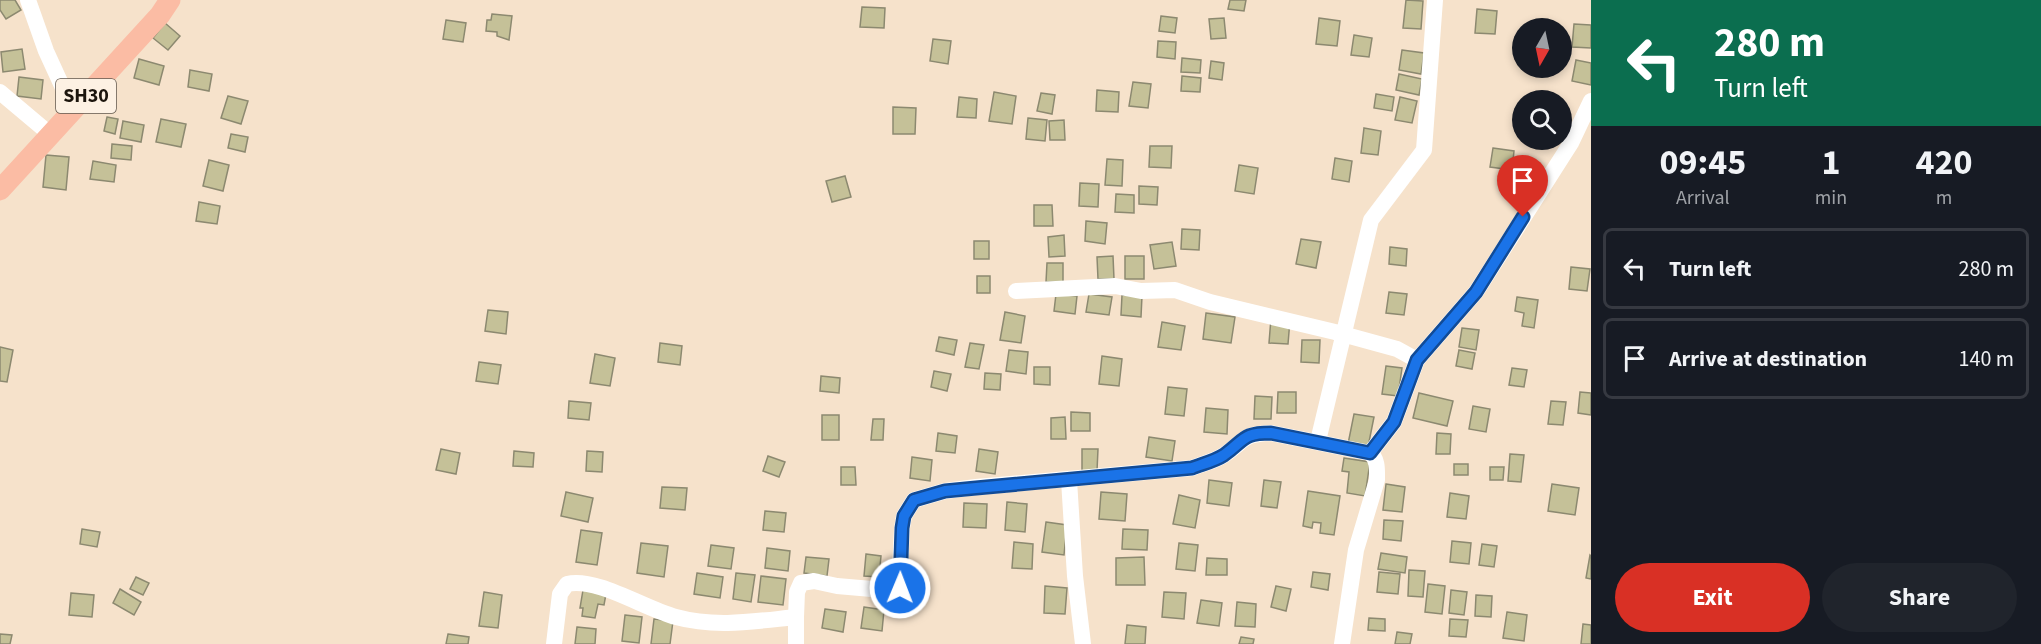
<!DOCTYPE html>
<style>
:root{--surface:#171b24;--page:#20242c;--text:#f1f3f6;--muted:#9ea1a6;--line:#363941;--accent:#d93025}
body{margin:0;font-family:"Source Sans 3",sans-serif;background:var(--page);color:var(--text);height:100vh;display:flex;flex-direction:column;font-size:22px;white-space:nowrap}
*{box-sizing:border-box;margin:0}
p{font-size:20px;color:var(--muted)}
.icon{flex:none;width:33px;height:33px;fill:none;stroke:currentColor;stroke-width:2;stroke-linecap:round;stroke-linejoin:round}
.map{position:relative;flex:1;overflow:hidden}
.sheet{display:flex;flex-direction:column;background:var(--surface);width:450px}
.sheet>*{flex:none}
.top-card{background:#0b6e4f;color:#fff;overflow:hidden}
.needle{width:39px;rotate:189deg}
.fabs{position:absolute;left:1512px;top:18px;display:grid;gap:12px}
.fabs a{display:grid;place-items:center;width:60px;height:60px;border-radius:50%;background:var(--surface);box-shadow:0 3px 9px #0003;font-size:30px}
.pin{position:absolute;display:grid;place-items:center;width:51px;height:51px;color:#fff;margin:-62px -26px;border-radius:50% 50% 50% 0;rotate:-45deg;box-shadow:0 0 6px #0007}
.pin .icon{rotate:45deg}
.me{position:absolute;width:66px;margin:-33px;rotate:1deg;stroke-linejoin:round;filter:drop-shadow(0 0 4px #0008)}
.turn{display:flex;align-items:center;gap:21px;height:126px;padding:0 24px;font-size:27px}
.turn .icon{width:78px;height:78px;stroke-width:2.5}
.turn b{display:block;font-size:42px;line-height:51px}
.eta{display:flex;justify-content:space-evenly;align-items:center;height:102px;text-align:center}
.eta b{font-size:36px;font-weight:700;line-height:42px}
.button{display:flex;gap:12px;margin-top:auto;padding:12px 24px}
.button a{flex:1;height:69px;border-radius:36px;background:var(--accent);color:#fff;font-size:24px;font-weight:700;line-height:69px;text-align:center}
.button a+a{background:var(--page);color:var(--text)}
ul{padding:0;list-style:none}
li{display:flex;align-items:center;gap:18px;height:81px;margin:0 12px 9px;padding:0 12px;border:3px solid var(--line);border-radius:9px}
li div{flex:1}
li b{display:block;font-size:22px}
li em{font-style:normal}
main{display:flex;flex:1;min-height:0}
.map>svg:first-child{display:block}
.building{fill:#c5c198;stroke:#8c8970;stroke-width:1.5}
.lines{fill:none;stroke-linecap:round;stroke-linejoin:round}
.minor{stroke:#fff;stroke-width:16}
.major{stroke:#fbbca4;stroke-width:21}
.route-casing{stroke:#114b97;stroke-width:15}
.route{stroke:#1a73e8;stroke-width:10}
.labels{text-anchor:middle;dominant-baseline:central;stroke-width:4.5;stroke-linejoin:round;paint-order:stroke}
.shield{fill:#fdf1e3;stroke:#60574d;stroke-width:1.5}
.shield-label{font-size:20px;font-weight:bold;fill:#1c150d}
</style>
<main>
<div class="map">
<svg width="1591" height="644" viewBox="0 0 1591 644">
<rect width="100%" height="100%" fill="#f6e2cb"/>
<!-- building -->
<g class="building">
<path d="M 0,0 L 15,0 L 21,10 L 6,19 L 0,10 Z"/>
<path d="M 1230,0 L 1246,0 L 1244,11 L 1228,9 Z"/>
<path d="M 1406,0 L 1423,1 L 1421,29 L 1403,28 Z"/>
<path d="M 862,7 L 885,8 L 884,28 L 860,27 Z"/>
<path d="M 1477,9 L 1497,11 L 1495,34 L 1475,33 Z"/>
<path d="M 492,14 L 512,16 L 509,40 L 497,36 L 497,32 L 486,31 L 487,20 L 491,20 Z"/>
<path d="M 1161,16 L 1177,18 L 1175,33 L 1159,31 Z"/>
<path d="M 1224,18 L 1226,38 L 1211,39 L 1209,19 Z"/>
<path d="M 1319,18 L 1340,21 L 1337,46 L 1316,44 Z"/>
<path d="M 446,20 L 466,23 L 463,42 L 443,39 Z"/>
<path d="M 165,23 L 180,36 L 168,50 L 153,38 Z"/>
<path d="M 1574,24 L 1591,25 L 1591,48 L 1572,47 Z"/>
<path d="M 1354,35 L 1372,38 L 1369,57 L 1351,55 Z"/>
<path d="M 933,39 L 951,41 L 948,64 L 930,61 Z"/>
<path d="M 1158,41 L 1176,42 L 1175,59 L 1157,57 Z"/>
<path d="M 22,49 L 25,69 L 3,72 L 1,52 Z"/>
<path d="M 1402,50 L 1424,53 L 1421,74 L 1399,70 Z"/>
<path d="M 1182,58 L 1201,60 L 1200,73 L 1181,72 Z"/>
<path d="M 139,59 L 164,66 L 159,85 L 134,78 Z"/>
<path d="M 1576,60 L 1591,63 L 1591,85 L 1572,81 Z"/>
<path d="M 1211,61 L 1224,63 L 1222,80 L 1209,78 Z"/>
<path d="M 190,70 L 212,74 L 209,91 L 188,87 Z"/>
<path d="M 1399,74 L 1422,79 L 1419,95 L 1396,90 Z"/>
<path d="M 1182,76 L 1201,78 L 1200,92 L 1181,91 Z"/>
<path d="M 19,77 L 43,80 L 41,99 L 17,96 Z"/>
<path d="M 1133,82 L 1151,84 L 1148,108 L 1129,106 Z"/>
<path d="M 1097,90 L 1119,92 L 1118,112 L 1096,111 Z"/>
<path d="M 994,92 L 1016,96 L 1012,124 L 989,121 Z"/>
<path d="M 1041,93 L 1055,95 L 1052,114 L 1037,111 Z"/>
<path d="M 1376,94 L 1394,97 L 1392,111 L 1374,108 Z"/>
<path d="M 228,96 L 248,101 L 241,124 L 221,118 Z"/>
<path d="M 959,97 L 977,99 L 976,118 L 957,117 Z"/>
<path d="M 1400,97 L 1417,101 L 1412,123 L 1395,120 Z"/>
<path d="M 893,107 L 916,108 L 915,134 L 893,134 Z"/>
<path d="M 107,117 L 118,119 L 115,134 L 104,131 Z"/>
<path d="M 1028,118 L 1047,120 L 1045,141 L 1026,139 Z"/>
<path d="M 161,119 L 186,124 L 181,147 L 156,142 Z"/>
<path d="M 1064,120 L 1065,140 L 1050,140 L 1049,121 Z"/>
<path d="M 123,121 L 144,125 L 141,142 L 120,138 Z"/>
<path d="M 1364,128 L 1381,131 L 1378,155 L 1361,153 Z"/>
<path d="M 231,134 L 248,137 L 245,152 L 228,148 Z"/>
<path d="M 112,144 L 132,146 L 131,160 L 111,158 Z"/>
<path d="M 1150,146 L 1172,146 L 1171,168 L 1149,167 Z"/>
<path d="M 1493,148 L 1514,151 L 1512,170 L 1490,167 Z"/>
<path d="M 46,155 L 69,157 L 66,190 L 43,187 Z"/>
<path d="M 1335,158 L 1352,161 L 1349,182 L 1332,179 Z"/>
<path d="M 1107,159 L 1123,160 L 1122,186 L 1105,185 Z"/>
<path d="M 209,160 L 229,165 L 223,191 L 203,186 Z"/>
<path d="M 93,161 L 116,165 L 114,182 L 90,179 Z"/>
<path d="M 1239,165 L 1258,168 L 1254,194 L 1235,191 Z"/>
<path d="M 845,176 L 851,197 L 832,202 L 826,181 Z"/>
<path d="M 1080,183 L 1099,184 L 1098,207 L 1079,206 Z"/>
<path d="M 1139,186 L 1158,187 L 1157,205 L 1139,204 Z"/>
<path d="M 1116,194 L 1134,195 L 1134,213 L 1115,212 Z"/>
<path d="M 199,202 L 220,206 L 217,224 L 196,221 Z"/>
<path d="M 1034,205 L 1052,205 L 1053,226 L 1034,226 Z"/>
<path d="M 1086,221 L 1107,223 L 1105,244 L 1085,241 Z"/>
<path d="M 1182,229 L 1200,230 L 1199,250 L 1181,249 Z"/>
<path d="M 1064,235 L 1065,256 L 1049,257 L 1048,237 Z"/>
<path d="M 1301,239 L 1321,242 L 1316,268 L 1296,264 Z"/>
<rect x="974" y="241" width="15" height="18"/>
<path d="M 1172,242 L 1176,266 L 1154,269 L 1150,245 Z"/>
<path d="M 1390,247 L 1407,249 L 1406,266 L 1389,264 Z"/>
<path d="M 1113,256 L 1114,279 L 1098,279 L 1097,257 Z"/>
<rect x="1125" y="256" width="19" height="23"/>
<path d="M 1047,263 L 1063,263 L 1063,282 L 1046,282 Z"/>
<path d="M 1571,267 L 1590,269 L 1587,291 L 1569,289 Z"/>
<rect x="977" y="276" width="13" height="17"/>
<path d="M 1389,292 L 1407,294 L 1404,315 L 1386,313 Z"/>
<path d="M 1056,294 L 1077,296 L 1075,314 L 1054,311 Z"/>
<path d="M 1089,294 L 1112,297 L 1109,315 L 1086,312 Z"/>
<path d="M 1122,295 L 1142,296 L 1141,317 L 1121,315 Z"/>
<path d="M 1517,297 L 1538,300 L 1534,328 L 1522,326 L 1524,313 L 1515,311 Z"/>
<path d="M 488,310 L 508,312 L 506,334 L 485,331 Z"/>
<path d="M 1005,312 L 1025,316 L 1021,343 L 1000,340 Z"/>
<path d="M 1206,313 L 1235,317 L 1231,343 L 1203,339 Z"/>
<path d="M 1271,318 L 1290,320 L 1288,344 L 1269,343 Z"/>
<path d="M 1162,322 L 1185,326 L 1181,350 L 1158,347 Z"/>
<path d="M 1462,328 L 1479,330 L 1476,350 L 1459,347 Z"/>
<path d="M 939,337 L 957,340 L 954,355 L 936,351 Z"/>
<path d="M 1302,340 L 1320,340 L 1319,363 L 1301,362 Z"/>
<path d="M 660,343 L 682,346 L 680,365 L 658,362 Z"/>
<path d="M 970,343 L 984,345 L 979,369 L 965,367 Z"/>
<path d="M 0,347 L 13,350 L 7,382 L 0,381 Z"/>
<path d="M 1009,350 L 1028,352 L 1026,374 L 1006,371 Z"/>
<path d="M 1459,350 L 1475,353 L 1472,369 L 1456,366 Z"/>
<path d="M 595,354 L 615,358 L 610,386 L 590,383 Z"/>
<path d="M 1102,356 L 1122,359 L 1119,386 L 1099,384 Z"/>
<path d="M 479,362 L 501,365 L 498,384 L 476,381 Z"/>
<path d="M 1386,366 L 1402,368 L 1398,396 L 1382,394 Z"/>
<path d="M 1034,367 L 1050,367 L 1050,385 L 1034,384 Z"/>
<path d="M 1512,368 L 1527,370 L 1524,387 L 1509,385 Z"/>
<path d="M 934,371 L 951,374 L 947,391 L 931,387 Z"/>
<path d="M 985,373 L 1001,374 L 1000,390 L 984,389 Z"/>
<path d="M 821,376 L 840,378 L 839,393 L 820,391 Z"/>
<path d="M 1168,387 L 1187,389 L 1184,416 L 1165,414 Z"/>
<path d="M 1278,392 L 1296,392 L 1296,413 L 1277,413 Z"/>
<path d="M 1580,392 L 1591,393 L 1591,415 L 1578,413 Z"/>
<path d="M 1419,393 L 1453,401 L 1447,426 L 1413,418 Z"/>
<path d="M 1255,396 L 1272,397 L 1271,419 L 1254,419 Z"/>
<path d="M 569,401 L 591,403 L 589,420 L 568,418 Z"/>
<path d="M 1551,401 L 1566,402 L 1563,425 L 1548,424 Z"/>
<path d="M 1473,406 L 1490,409 L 1486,432 L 1469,429 Z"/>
<path d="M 1206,408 L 1228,410 L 1227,434 L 1204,432 Z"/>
<path d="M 1071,412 L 1090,413 L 1090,431 L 1071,431 Z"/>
<path d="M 1354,414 L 1374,417 L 1368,447 L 1348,444 Z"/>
<rect x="822" y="415" width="17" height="25"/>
<path d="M 1065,417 L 1066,439 L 1051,439 L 1051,418 Z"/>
<path d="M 873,419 L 884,419 L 883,440 L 871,440 Z"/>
<path d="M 938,433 L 957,436 L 955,453 L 936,451 Z"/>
<path d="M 1437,433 L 1451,434 L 1450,454 L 1436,454 Z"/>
<path d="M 1149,437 L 1175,441 L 1172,461 L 1146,457 Z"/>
<path d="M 441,449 L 460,453 L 456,474 L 436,470 Z"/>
<path d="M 979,449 L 998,452 L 995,474 L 976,471 Z"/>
<path d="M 1082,449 L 1098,449 L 1097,471 L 1082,471 Z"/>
<path d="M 514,451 L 534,453 L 533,467 L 513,466 Z"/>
<path d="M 587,451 L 603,452 L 602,472 L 586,471 Z"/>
<path d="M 1510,454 L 1524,455 L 1521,482 L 1508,481 Z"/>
<path d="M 768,456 L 785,462 L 779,477 L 763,471 Z"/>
<path d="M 912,457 L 932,460 L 930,481 L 910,478 Z"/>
<path d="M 1344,458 L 1370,462 L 1365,496 L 1347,493 L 1349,472 L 1342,471 Z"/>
<rect x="1454" y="464" width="14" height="11"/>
<path d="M 841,467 L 855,467 L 856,485 L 841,485 Z"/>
<path d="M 1490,467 L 1504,467 L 1503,480 L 1490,480 Z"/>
<path d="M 1209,480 L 1232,483 L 1229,506 L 1207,503 Z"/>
<path d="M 1264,480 L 1281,482 L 1277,508 L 1261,506 Z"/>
<path d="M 1386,484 L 1405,487 L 1402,512 L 1383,510 Z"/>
<path d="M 1552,484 L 1579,488 L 1575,515 L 1548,511 Z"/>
<path d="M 662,487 L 687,488 L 685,510 L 660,508 Z"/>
<path d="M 1308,491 L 1340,496 L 1334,535 L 1320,533 L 1321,523 L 1313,522 L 1312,528 L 1303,526 Z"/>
<path d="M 566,492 L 593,498 L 588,522 L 561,516 Z"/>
<path d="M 1101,492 L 1127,494 L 1125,521 L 1099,519 Z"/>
<path d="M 1450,493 L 1469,496 L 1466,519 L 1447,517 Z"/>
<path d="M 1179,495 L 1200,500 L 1195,528 L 1173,524 Z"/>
<path d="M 1007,502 L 1027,504 L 1025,532 L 1005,530 Z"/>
<path d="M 964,503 L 987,504 L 986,528 L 963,527 Z"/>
<path d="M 765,511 L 786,513 L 784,532 L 763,530 Z"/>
<path d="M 1384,520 L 1403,521 L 1401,541 L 1383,539 Z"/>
<path d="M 1046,522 L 1067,525 L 1064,555 L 1042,552 Z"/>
<path d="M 82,529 L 100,532 L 97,547 L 80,544 Z"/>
<path d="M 1123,529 L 1148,530 L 1147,550 L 1122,549 Z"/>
<path d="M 581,530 L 602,533 L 597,565 L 576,562 Z"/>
<path d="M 1452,541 L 1471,543 L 1469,564 L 1450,562 Z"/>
<path d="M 1014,542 L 1033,544 L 1032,569 L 1012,568 Z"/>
<path d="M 641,543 L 668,546 L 664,577 L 637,573 Z"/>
<path d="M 1179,543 L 1198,545 L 1195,571 L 1176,569 Z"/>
<path d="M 1482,544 L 1497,546 L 1494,567 L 1479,565 Z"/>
<path d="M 711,545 L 734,548 L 731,569 L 708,566 Z"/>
<path d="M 767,548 L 790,551 L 788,571 L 765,568 Z"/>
<path d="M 1381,553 L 1407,557 L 1405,573 L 1378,569 Z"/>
<path d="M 866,554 L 881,556 L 879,577 L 864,576 Z"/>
<path d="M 1590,555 L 1591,556 L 1591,579 L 1586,578 Z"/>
<path d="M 806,557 L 829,559 L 827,576 L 804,573 Z"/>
<path d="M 1144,557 L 1145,585 L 1116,585 L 1116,558 Z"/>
<path d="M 1207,558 L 1227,559 L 1227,575 L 1206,575 Z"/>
<path d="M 1409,570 L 1425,571 L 1423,597 L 1408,596 Z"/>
<path d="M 1313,572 L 1330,574 L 1328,590 L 1311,587 Z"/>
<path d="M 1379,572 L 1400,574 L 1398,594 L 1377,592 Z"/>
<path d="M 697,573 L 723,577 L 720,598 L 694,594 Z"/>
<path d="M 736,573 L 755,575 L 751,602 L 733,599 Z"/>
<path d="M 761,576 L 786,579 L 783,605 L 758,602 Z"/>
<path d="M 136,577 L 149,583 L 143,595 L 130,589 Z"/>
<path d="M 1428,584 L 1445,586 L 1442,614 L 1425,612 Z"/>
<path d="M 1045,586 L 1067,588 L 1065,614 L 1044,613 Z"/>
<path d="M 1276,586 L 1291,589 L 1286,611 L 1271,607 Z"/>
<path d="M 120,589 L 141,602 L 134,615 L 113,603 Z"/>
<path d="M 583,590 L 606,594 L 604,605 L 598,604 L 595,618 L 582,616 L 583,608 L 580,608 Z"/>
<path d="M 1451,590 L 1467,592 L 1464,615 L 1449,613 Z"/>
<path d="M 484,592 L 502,595 L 498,628 L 479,626 Z"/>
<path d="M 1164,592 L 1186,593 L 1184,619 L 1162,617 Z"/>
<path d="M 71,593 L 94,595 L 92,617 L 69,615 Z"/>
<path d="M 1476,595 L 1492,596 L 1491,617 L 1475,616 Z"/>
<path d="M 1201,600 L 1222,603 L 1219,626 L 1197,623 Z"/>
<path d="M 1237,602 L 1256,604 L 1255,627 L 1235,626 Z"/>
<path d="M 864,607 L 884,610 L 882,631 L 861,628 Z"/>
<path d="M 825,609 L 846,612 L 843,632 L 822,628 Z"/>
<path d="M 1507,612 L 1527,615 L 1524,641 L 1503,638 Z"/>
<path d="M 625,615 L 642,617 L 639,643 L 622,641 Z"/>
<path d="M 1369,618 L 1385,619 L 1385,631 L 1368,630 Z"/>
<path d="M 654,619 L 673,621 L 670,644 L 651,644 Z"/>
<path d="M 1450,619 L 1468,620 L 1466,637 L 1449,636 Z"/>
<path d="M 1583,624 L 1591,625 L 1591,644 L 1581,644 Z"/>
<path d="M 1127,625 L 1146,627 L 1145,644 L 1125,644 Z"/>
<path d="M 577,627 L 596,629 L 595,644 L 575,644 Z"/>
<path d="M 1397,632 L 1412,634 L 1410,644 L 1395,644 Z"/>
<path d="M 0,634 L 12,635 L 10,644 L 0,644 Z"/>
<path d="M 448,634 L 469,637 L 468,644 L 446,644 Z"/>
<path d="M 1241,637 L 1254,639 L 1253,644 L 1239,644 Z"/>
</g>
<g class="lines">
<!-- minor -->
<g class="minor">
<path d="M 28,0 L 46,51 L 73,110"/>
<path d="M 0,92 L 51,135"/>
<path d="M 1016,291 L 1115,286 L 1141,291 L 1175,290 L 1210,302 L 1335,332 L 1397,349 L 1417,360"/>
<path d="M 1318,441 L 1371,220 L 1424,150 L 1435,0"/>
<path d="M 1370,453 L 1394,422 L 1417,360 L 1476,292 L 1571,143 L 1591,101"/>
<path d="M 1069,480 L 1075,576 L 1083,644"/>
<path d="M 796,617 L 797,592 L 801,583 L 814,581 L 837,586 L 895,591 L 899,589 L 902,528 L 904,516 L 914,500 L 945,491 L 976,487 L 1192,468 C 1202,464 1215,461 1224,455 C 1246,440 1242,434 1271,433 L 1370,453 C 1378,459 1377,470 1377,480 L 1356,550 L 1342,644"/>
<path d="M 554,644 L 560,594 L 567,584 C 597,577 645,609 676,617 C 716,628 756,621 796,617 L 796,644"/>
</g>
<!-- major -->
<path class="major" d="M 0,190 L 160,15 L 170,0"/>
</g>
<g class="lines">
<!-- route casing -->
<g class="route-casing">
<path id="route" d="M 900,588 L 902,528 L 904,516 L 914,500 L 945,491 L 976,488 L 1192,468 C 1202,464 1215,461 1224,455 C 1245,440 1242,433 1271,433 L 1370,453 L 1394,422 L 1417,360 L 1476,292 L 1523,217"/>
</g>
<!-- route -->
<use href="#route" class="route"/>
</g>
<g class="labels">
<!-- shield labels -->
<rect class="shield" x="56" y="79" width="60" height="34" rx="4.5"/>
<g class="shield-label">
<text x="86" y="96">SH30</text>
</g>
</g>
</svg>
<div class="fabs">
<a><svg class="needle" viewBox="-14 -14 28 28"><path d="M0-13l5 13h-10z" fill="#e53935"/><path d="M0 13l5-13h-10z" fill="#9ea1a6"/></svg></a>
<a><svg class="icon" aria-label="search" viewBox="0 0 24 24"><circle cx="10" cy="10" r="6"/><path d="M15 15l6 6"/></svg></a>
</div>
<div class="pin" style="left:1523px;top:217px;background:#d93025"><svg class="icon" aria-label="arrive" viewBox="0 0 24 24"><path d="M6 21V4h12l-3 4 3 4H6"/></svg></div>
<svg class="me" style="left:900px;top:588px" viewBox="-20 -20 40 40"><circle r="17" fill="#1a73e8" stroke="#fff" stroke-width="3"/><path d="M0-11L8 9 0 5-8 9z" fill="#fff"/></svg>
</div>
<section class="sheet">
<div class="top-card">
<div class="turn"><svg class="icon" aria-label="left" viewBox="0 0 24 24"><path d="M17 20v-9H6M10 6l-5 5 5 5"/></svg><div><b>280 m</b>Turn left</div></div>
</div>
<div class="eta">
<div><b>09:45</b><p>Arrival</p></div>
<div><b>1</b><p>min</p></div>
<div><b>420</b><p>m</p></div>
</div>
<ul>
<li><svg class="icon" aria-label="left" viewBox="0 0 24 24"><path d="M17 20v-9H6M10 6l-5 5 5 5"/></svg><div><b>Turn left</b></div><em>280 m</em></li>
<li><svg class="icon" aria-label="arrive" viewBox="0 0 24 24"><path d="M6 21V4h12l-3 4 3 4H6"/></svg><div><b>Arrive at destination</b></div><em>140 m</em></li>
</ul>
<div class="button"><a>Exit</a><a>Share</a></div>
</section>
</main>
